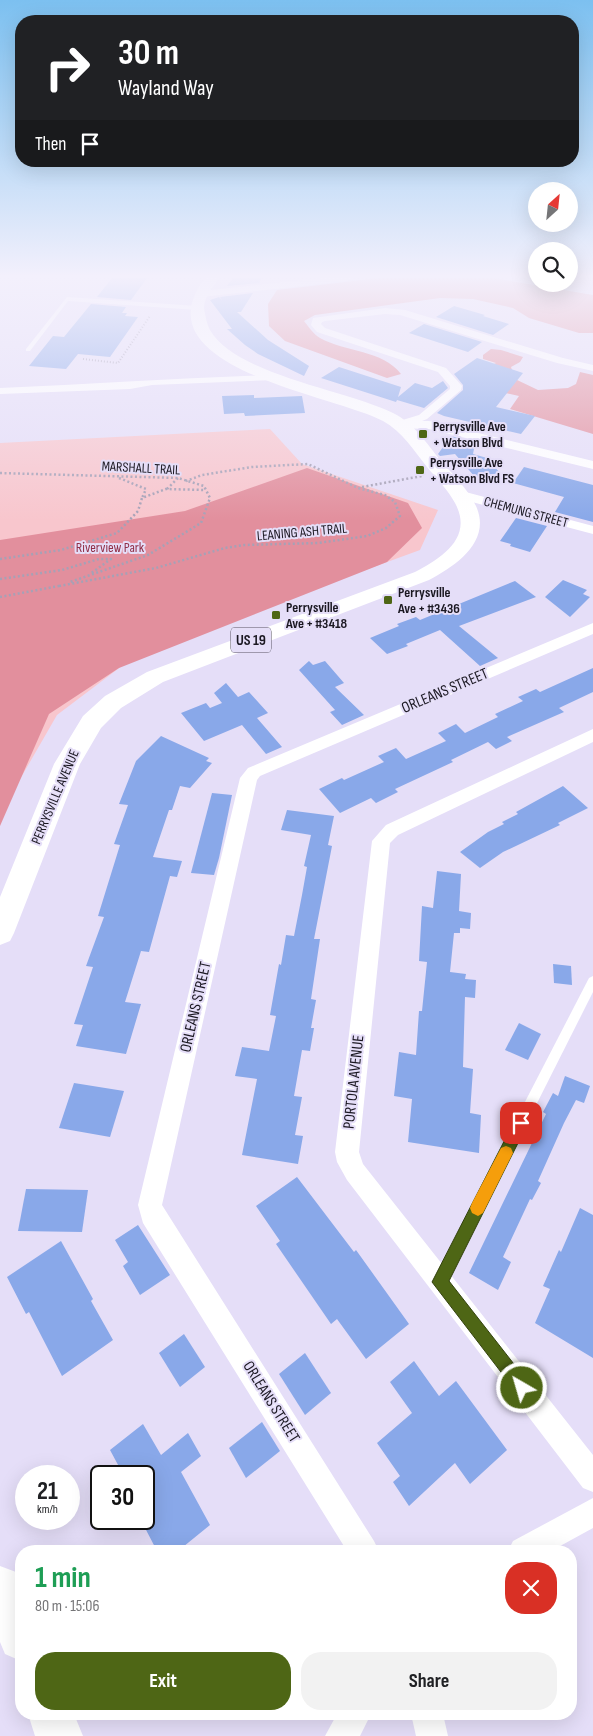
<!DOCTYPE html>
<meta charset="utf-8">
<style>
:root{--surface:#fff;--page:#f2f2f2;--text:#202124;--muted:#757577;--accent:#4e6615}
body{margin:0;font-family:"Sofia Sans Condensed",sans-serif;background:var(--page);color:var(--text);height:100vh;display:flex;flex-direction:column;font-size:19px;white-space:nowrap}
*{box-sizing:border-box;margin:0}
p{font-size:16px;color:var(--muted)}
.icon{flex:none;width:28px;height:28px;fill:none;stroke:currentColor;stroke-width:2;stroke-linecap:round;stroke-linejoin:round}
.map{position:relative;flex:1;overflow:hidden}
.panel{position:absolute;left:15px;top:1545px;width:562px;height:175px;display:flex;flex-direction:column;background:var(--surface);border-radius:20px;box-shadow:0 5px 20px #0002}
.panel>*{flex:none}
.guide{position:absolute;left:15px;top:15px;width:564px;height:152px;border-radius:20px;box-shadow:0 5px 20px #0002;background:#202124;color:#fff;overflow:hidden}
.needle{width:32px;rotate:27deg}
.fabs{position:absolute;left:528px;top:182px;display:grid;gap:10px}
.fabs a{display:grid;place-items:center;width:50px;height:50px;border-radius:50%;background:var(--surface);box-shadow:0 5px 20px #0002;font-size:25px}
.speed{position:absolute;left:15px;top:1465px;display:flex;gap:10px;font-size:25px;font-weight:700;text-align:center}
.speed>*{display:grid;place-content:center;width:65px;height:65px;border-radius:50%;background:var(--surface);box-shadow:0 5px 20px #0002;line-height:1}
.speed small{font-size:12px;font-weight:400}
.speed .limit{border:2px solid #111;border-radius:8px;background:#fff;color:#111}
.pin{position:absolute;display:grid;place-items:center;width:42px;height:42px;color:#fff;margin:-21px;border-radius:10px;box-shadow:0 2px 8px #0006}
.me{position:absolute;width:55px;margin:-28px;rotate:322deg;stroke-linejoin:round;filter:drop-shadow(0 0 4px #0008)}
.turn{display:flex;align-items:center;gap:18px;height:105px;padding:0 20px;font-size:22px}
.turn .icon{width:65px;height:65px;stroke-width:2.5}
.turn b{display:block;font-size:35px;line-height:42px}
.then{display:flex;align-items:center;height:48px;padding:0 20px;background:#0003;gap:10px;font-size:19px}
.round{display:grid;place-items:center;flex:none;width:52px;height:52px;border-radius:20px;background:var(--page)}
.head{display:flex;align-items:center;justify-content:space-between;height:85px;padding:0 20px}
h1{font-size:30px;font-weight:700;line-height:38px;color:#1e9e55}
.button{display:flex;gap:10px;margin-top:auto;padding:10px 20px}
.button a{flex:1;height:58px;border-radius:20px;background:var(--accent);color:#fff;font-size:20px;font-weight:700;line-height:58px;text-align:center}
.button a+a{background:var(--page);color:var(--text)}
.map>svg:first-child{display:block}
.green{fill:#f8c6cd}
.forest{fill:#e28f9d}
.building{fill:#89a8e9}
.lines{fill:none;stroke-linecap:round;stroke-linejoin:round}
.path-far1{stroke:#a6a1b6;stroke-width:2;stroke-dasharray:1 2;stroke-linecap:butt}
.path{stroke:#a6a1b6;stroke-width:2.5;stroke-dasharray:2 2.5;stroke-linecap:butt}
.lane{fill:#fff;fill-rule:evenodd}
.street{fill:#fff;fill-rule:evenodd}
.primary{fill:#fff;fill-rule:evenodd}
.route{fill:#4e6615;stroke:#33420e}
.slow{fill:#f59e0b}
.poi-dot{fill:#4e6615;stroke:#e5def8;stroke-width:2}
.labels{text-anchor:middle;dominant-baseline:central;stroke-width:4;stroke-linejoin:round;paint-order:stroke}
.far-poi-label{font-size:14px;font-weight:bold;fill:#1b1822;stroke:#e5def8;text-anchor:start}
.far-street-label{font-size:14px;fill:#1b1822;stroke:#e5def8}
.far-park-label{font-size:14px;fill:#902f48;stroke:#e5def8}
.shield{fill:#e5def8;stroke:#585362;stroke-width:1}
.shield-label{font-size:15px;font-weight:bold;fill:#1b1822}
.street-label{font-size:16px;fill:#1b1822;stroke:#e5def8}
</style>
<div class="map">
<svg width="593" height="1736" viewBox="0 0 593 1736">
<rect width="100%" height="100%" fill="#e5def8"/>
<!-- green -->
<path class="green" d="M 270,429 L 302,464 L 438,510 L 420,550 L 139,653 L 57,715 L 0,814 L 0,443 Z"/>
<!-- forest -->
<g class="forest">
<path d="M 379,278 L 493,278 L 593,295 L 593,333 L 579,333 L 529,318 L 513,308 L 473,299 L 440,298 L 315,315 L 304,321 C 308,326 314,335 320,338 C 345,352 383,350 401,374 L 387,378 L 285,341 L 269,326 L 268,304 L 277,290 Z"/>
<path d="M 491,349 L 501,350 L 523,357 L 520,362 L 511,367 L 515,379 L 538,390 L 568,388 L 576,384 L 580,372 L 593,375 L 593,434 L 510,409 L 519,396 L 473,386 L 465,378 L 496,363 L 483,359 L 483,355 Z"/>
<path d="M 307,468 L 408,503 L 422,528 L 387,562 L 119,668 L 49,714 L 0,826 L 0,540 L 185,511 Z"/>
</g>
<!-- building -->
<g class="building">
<path d="M 112,278 L 147,278 L 131,300 L 97,297 Z"/>
<path d="M 233,278 L 262,278 L 259,283 L 227,286 Z"/>
<path d="M 253,293 L 241,312 L 237,312 L 268,340 L 309,366 L 304,376 L 258,354 L 245,345 L 227,329 L 232,329 L 210,300 L 219,297 L 222,300 L 220,297 Z"/>
<path d="M 91,304 L 126,307 L 122,313 L 127,313 L 125,316 L 138,317 L 110,357 L 78,354 L 66,369 L 29,366 L 53,336 L 64,337 Z"/>
<path d="M 454,306 L 485,315 L 483,316 L 509,324 L 493,335 L 436,317 Z"/>
<path d="M 424,324 L 482,342 L 468,352 L 409,333 Z"/>
<path d="M 477,358 L 523,373 L 496,407 L 535,416 L 521,434 L 444,416 L 437,413 L 463,390 L 463,385 L 454,374 Z"/>
<path d="M 339,367 L 401,387 L 398,397 L 415,383 L 432,388 L 443,381 L 448,388 L 424,408 L 397,400 L 396,402 L 321,378 Z"/>
<path d="M 254,395 L 254,398 L 302,396 L 305,413 L 245,416 L 244,413 L 224,414 L 222,396 Z"/>
<path d="M 451,436 L 474,442 L 475,444 L 473,454 L 487,458 L 500,473 L 475,477 L 455,454 L 440,456 L 438,454 Z"/>
<path d="M 524,467 L 593,485 L 593,522 L 555,512 L 564,497 L 513,483 Z"/>
<path d="M 516,518 L 547,526 L 530,552 L 510,546 L 511,544 L 500,541 Z"/>
<path d="M 563,580 L 587,590 L 583,594 L 590,597 L 570,617 L 545,597 Z"/>
<path d="M 515,581 L 536,597 L 459,626 L 498,658 L 480,666 L 440,630 L 406,644 L 408,646 L 387,654 L 370,638 L 399,626 L 397,624 L 416,617 L 420,620 Z"/>
<path d="M 309,661 L 313,665 L 325,661 L 344,683 L 335,687 L 364,715 L 342,725 L 330,712 L 335,710 L 299,670 Z"/>
<path d="M 593,668 L 593,692 L 559,708 L 564,712 L 507,737 L 512,741 L 496,749 L 488,742 L 451,760 L 453,762 L 395,789 L 398,792 L 376,803 L 371,798 L 340,813 L 319,789 L 342,778 L 344,780 L 384,762 L 378,756 L 396,748 L 406,759 L 446,741 L 438,733 L 456,724 L 465,733 L 498,717 L 495,714 L 523,701 L 518,697 L 536,689 L 540,692 Z"/>
<path d="M 226,683 L 238,697 L 249,692 L 268,713 L 257,718 L 282,747 L 266,754 L 242,725 L 204,741 L 181,713 L 206,703 L 210,708 L 222,703 L 214,693 Z"/>
<path d="M 161,736 L 209,758 L 206,761 L 212,763 L 190,788 L 180,786 L 172,810 L 169,810 L 153,857 L 182,861 L 177,877 L 170,876 L 149,952 L 141,951 L 125,1002 L 141,1004 L 126,1054 L 76,1046 L 83,1025 L 74,1024 L 93,967 L 86,966 L 104,917 L 98,916 L 120,845 L 114,844 L 128,805 L 119,804 L 136,761 Z"/>
<path d="M 563,786 L 588,808 L 558,823 L 560,825 L 503,852 L 480,868 L 460,852 L 488,832 L 504,824 L 502,822 L 518,814 L 516,812 Z"/>
<path d="M 212,793 L 232,795 L 219,858 L 214,875 L 191,873 Z"/>
<path d="M 287,810 L 334,816 L 328,845 L 332,846 L 314,939 L 320,939 L 311,999 L 316,1000 L 311,1028 L 314,1028 L 310,1051 L 302,1050 L 294,1096 L 302,1097 L 295,1135 L 303,1136 L 298,1164 L 242,1155 L 257,1079 L 235,1076 L 242,1047 L 269,1051 L 276,1016 L 270,1015 L 279,964 L 281,965 L 286,935 L 294,936 L 302,895 L 307,867 L 304,866 L 311,835 L 281,830 Z"/>
<path d="M 437,871 L 461,874 L 459,911 L 471,913 L 470,929 L 460,928 L 460,933 L 454,933 L 450,972 L 466,974 L 465,979 L 476,980 L 475,998 L 465,997 L 463,1067 L 473,1069 L 470,1113 L 481,1115 L 479,1153 L 408,1142 L 412,1099 L 394,1096 L 399,1052 L 416,1055 L 419,1011 L 422,1011 L 427,962 L 419,961 L 422,906 L 433,908 Z"/>
<path d="M 553,964 L 571,966 L 572,985 L 554,983 Z"/>
<path d="M 519,1023 L 541,1034 L 528,1060 L 505,1050 Z"/>
<path d="M 565,1076 L 590,1086 L 584,1103 L 576,1100 L 564,1123 L 538,1181 L 541,1183 L 532,1200 L 530,1199 L 503,1257 L 511,1262 L 498,1290 L 469,1273 L 546,1114 L 543,1112 L 553,1093 L 558,1096 Z"/>
<path d="M 74,1083 L 124,1091 L 110,1137 L 59,1128 Z"/>
<path d="M 297,1177 L 354,1252 L 356,1250 L 409,1324 L 366,1359 L 337,1319 L 331,1324 L 276,1244 L 280,1241 L 256,1206 Z"/>
<path d="M 26,1189 L 88,1190 L 82,1232 L 18,1231 Z"/>
<path d="M 580,1208 L 593,1215 L 593,1358 L 535,1323 L 550,1289 L 543,1286 L 559,1250 L 561,1252 Z"/>
<path d="M 138,1225 L 170,1275 L 140,1295 L 123,1266 L 128,1262 L 115,1240 Z"/>
<path d="M 61,1241 L 93,1299 L 91,1301 L 113,1340 L 62,1376 L 29,1312 L 26,1314 L 7,1277 Z"/>
<path d="M 184,1334 L 205,1367 L 180,1387 L 159,1353 Z"/>
<path d="M 305,1353 L 331,1393 L 305,1415 L 279,1374 Z"/>
<path d="M 414,1361 L 439,1396 L 456,1381 L 507,1450 L 470,1484 L 455,1463 L 409,1506 L 393,1482 L 400,1476 L 377,1443 L 412,1413 L 390,1382 Z"/>
<path d="M 262,1422 L 280,1451 L 246,1478 L 229,1448 Z"/>
<path d="M 143,1424 L 161,1455 L 188,1433 L 201,1456 L 181,1472 L 210,1525 L 178,1551 L 157,1551 L 144,1526 L 144,1476 L 124,1476 L 110,1450 Z"/>
</g>
<g class="lines">
<!-- path-far1 -->
<path class="path-far1" d="M 83,359 L 118,363 L 150,316"/>
<!-- path -->
<g class="path">
<path d="M 0,473 L 178,478 L 204,486 L 210,498 L 201,523 L 148,555 L 70,582"/>
<path d="M 119,478 L 146,489 L 142,498"/>
<path d="M 362,487 L 422,476"/>
<path d="M 167,489 L 178,478"/>
<path d="M 0,559 L 61,550 L 117,533 L 138,511 L 142,498 L 166,489 L 205,490"/>
<path d="M 0,579 L 62,570 L 99,559 L 111,559 L 90,574"/>
<path d="M 59,586 L 156,568 L 225,548 L 244,545 L 318,543 L 367,536 L 386,528 L 400,516 L 395,502 L 385,495 L 358,488 L 308,464 L 252,467 L 202,475 L 186,481"/>
<path d="M 0,597 L 59,586"/>
</g>
<!-- lane -->
<g class="lane">
<path d="M 67,297 L 197,306 L 200,308 L 197,310 L 68,301 L 30,351 L 26,351 L 26,349 Z"/>
<path d="M 593,976 L 593,992 L 445,1286 L 440,1288 L 435,1286 L 433,1281 L 435,1276 L 589,978 Z"/>
</g>
<!-- street -->
<g class="street">
<path d="M 323,278 L 352,278 L 347,281 L 201,297 L 196,294 L 201,291 Z"/>
<path d="M 385,308 L 405,310 L 563,358 L 593,365 L 593,371 L 557,363 L 400,315 L 385,314 L 325,321 L 322,322 L 321,324 L 325,328 L 446,368 L 462,386 L 461,390 L 427,419 L 422,421 L 429,421 L 593,461 L 593,469 L 429,429 L 396,428 L 394,425 L 396,422 L 419,415 L 450,389 L 450,386 L 438,372 L 317,332 L 311,325 L 313,318 Z"/>
<path d="M 271,375 L 275,376 L 277,378 L 275,380 L 152,385 L 130,389 L 0,394 L 0,388 C 91,384 180,378 271,375 Z"/>
<path d="M 458,490 L 593,526 L 593,534 L 453,497 L 452,494 Z"/>
<path d="M 593,623 L 593,634 L 260,776 L 257,780 L 162,1205 L 374,1541 L 379,1551 L 347,1551 L 143,1223 L 138,1205 L 240,778 L 248,768 Z"/>
<path d="M 593,729 L 593,742 L 398,835 L 390,843 L 359,1152 L 363,1164 L 593,1455 L 593,1492 L 583,1488 L 347,1180 L 337,1162 L 335,1152 L 372,841 L 386,825 Z"/>
<path d="M 593,1498 L 593,1528 L 551,1551 L 508,1551 L 513,1541 Z"/>
<path d="M 337,1714 L 371,1714 L 360,1736 L 325,1736 Z"/>
<path d="M 411,1714 L 443,1714 L 448,1736 L 416,1736 Z"/>
</g>
<!-- primary -->
<g class="primary">
<path d="M 205,278 L 219,278 C 213,287 204,297 204,308 C 205,314 207,325 210,330 C 236,375 347,390 393,413 C 414,423 427,444 441,461 C 453,475 468,489 476,506 C 492,541 456,566 429,580 L 163,682 L 121,708 L 101,728 L 80,764 L 14,933 L 10,941 L 0,945 L 0,897 L 54,764 L 83,716 L 105,696 L 147,672 L 415,572 C 441,558 474,538 455,503 C 448,490 437,479 427,467 C 414,451 402,431 383,421 C 335,395 136,368 205,278 Z"/>
<path d="M 0,1566 L 16,1572 L 21,1586 L 21,1661 L 5,1654 L 0,1642 Z"/>
<path d="M 28,1714 L 74,1714 L 83,1736 L 35,1736 Z"/>
</g>
</g>
<!-- sky -->
<linearGradient id="sky" x2="0" y2="1"><stop stop-color="#7cc0f0"/><stop offset="0.53" stop-color="#f3f0fc"/><stop offset="1" stop-color="#f3f0fc" stop-opacity="0"/></linearGradient>
<rect width="593" height="521" fill="url(#sky)"/>
<!-- route -->
<path class="route" d="M 521,1116 L 526,1118 L 528,1123 L 449,1281 L 528,1382 L 531,1388 L 528,1393 L 522,1396 L 517,1393 L 432,1282 L 516,1118 Z"/>
<!-- slow -->
<path class="slow" d="M 506,1146 L 511,1148 L 513,1153 L 483,1213 L 478,1216 L 472,1213 L 470,1208 L 472,1203 L 501,1148 Z"/>
<!-- markers -->
<g class="poi-dot">
<rect x="418" y="429" width="10" height="10" rx="2.5"/>
<rect x="415" y="465" width="10" height="10" rx="2.5"/>
<rect x="383" y="595" width="10" height="10" rx="2.5"/>
<rect x="271" y="610" width="10" height="10" rx="2.5"/>
</g>
<g class="labels">
<!-- far-poi labels -->
<g class="far-poi-label">
<text x="433" y="426">Perrysville Ave<tspan x="433" dy="16">+ Watson Blvd</tspan></text>
<text x="430" y="462">Perrysville Ave<tspan x="430" dy="16">+ Watson Blvd FS</tspan></text>
<text x="398" y="592">Perrysville<tspan x="398" dy="16">Ave + #3436</tspan></text>
<text x="286" y="607">Perrysville<tspan x="286" dy="16">Ave + #3418</tspan></text>
</g>
<!-- far-street labels -->
<g class="far-street-label">
<text transform="translate(141 468) rotate(3)">MARSHALL TRAIL</text>
<text transform="translate(526 512) rotate(15)">CHEMUNG STREET</text>
<text transform="translate(302 532) rotate(-5)">LEANING ASH TRAIL</text>
<text transform="translate(55 797) rotate(-67)">PERRYSVILLE AVENUE</text>
</g>
<!-- far-park labels -->
<g class="far-park-label">
<text x="110" y="547">Riverview Park</text>
</g>
<!-- shield labels -->
<rect class="shield" x="231" y="627.5" width="40" height="25" rx="4"/>
<g class="shield-label">
<text x="251" y="640">US 19</text>
</g>
<!-- street labels -->
<g class="street-label">
<text transform="translate(445 691) rotate(-23)">ORLEANS STREET</text>
<text transform="translate(196 1007) rotate(-77)">ORLEANS STREET</text>
<text transform="translate(354 1082) rotate(-84)">PORTOLA AVENUE</text>
<text transform="translate(271 1402) rotate(58)">ORLEANS STREET</text>
</g>
</g>
</svg>
<div class="fabs">
<a><svg class="needle" viewBox="-14 -14 28 28"><path d="M0-13l5 13h-10z" fill="#e53935"/><path d="M0 13l5-13h-10z" fill="#757577"/></svg></a>
<a><svg class="icon" aria-label="search" viewBox="0 0 24 24"><circle cx="10" cy="10" r="6"/><path d="M15 15l6 6"/></svg></a>
</div>
<div class="speed"><div>21<small>km/h</small></div><div class="limit">30</div></div>
<div class="pin" style="left:521px;top:1123px;background:#d93025"><svg class="icon" aria-label="arrive" viewBox="0 0 24 24"><path d="M6 21V4h12l-3 4 3 4H6"/></svg></div>
<svg class="me" style="left:522px;top:1388px" viewBox="-20 -20 40 40"><circle r="17" fill="#4e6615" stroke="#fff" stroke-width="3"/><path d="M0-11L8 9 0 5-8 9z" fill="#fff"/></svg>
<div class="guide">
<div class="turn"><svg class="icon" aria-label="right" viewBox="0 0 24 24"><path d="M7 20v-9h11M14 6l5 5-5 5"/></svg><div><b>30 m</b>Wayland Way</div></div>
<div class="then">Then<svg class="icon" aria-label="arrive" viewBox="0 0 24 24"><path d="M6 21V4h12l-3 4 3 4H6"/></svg></div>
</div>
<section class="panel">
<div class="head"><div><h1>1 min</h1><p>80 m · 15:06</p></div><a class="round" style="background:#d93025;color:#fff"><svg class="icon" aria-label="close" viewBox="0 0 24 24"><path d="M6 6l12 12M18 6L6 18"/></svg></a></div>
<div class="button"><a>Exit</a><a>Share</a></div>
</section>
</div>
